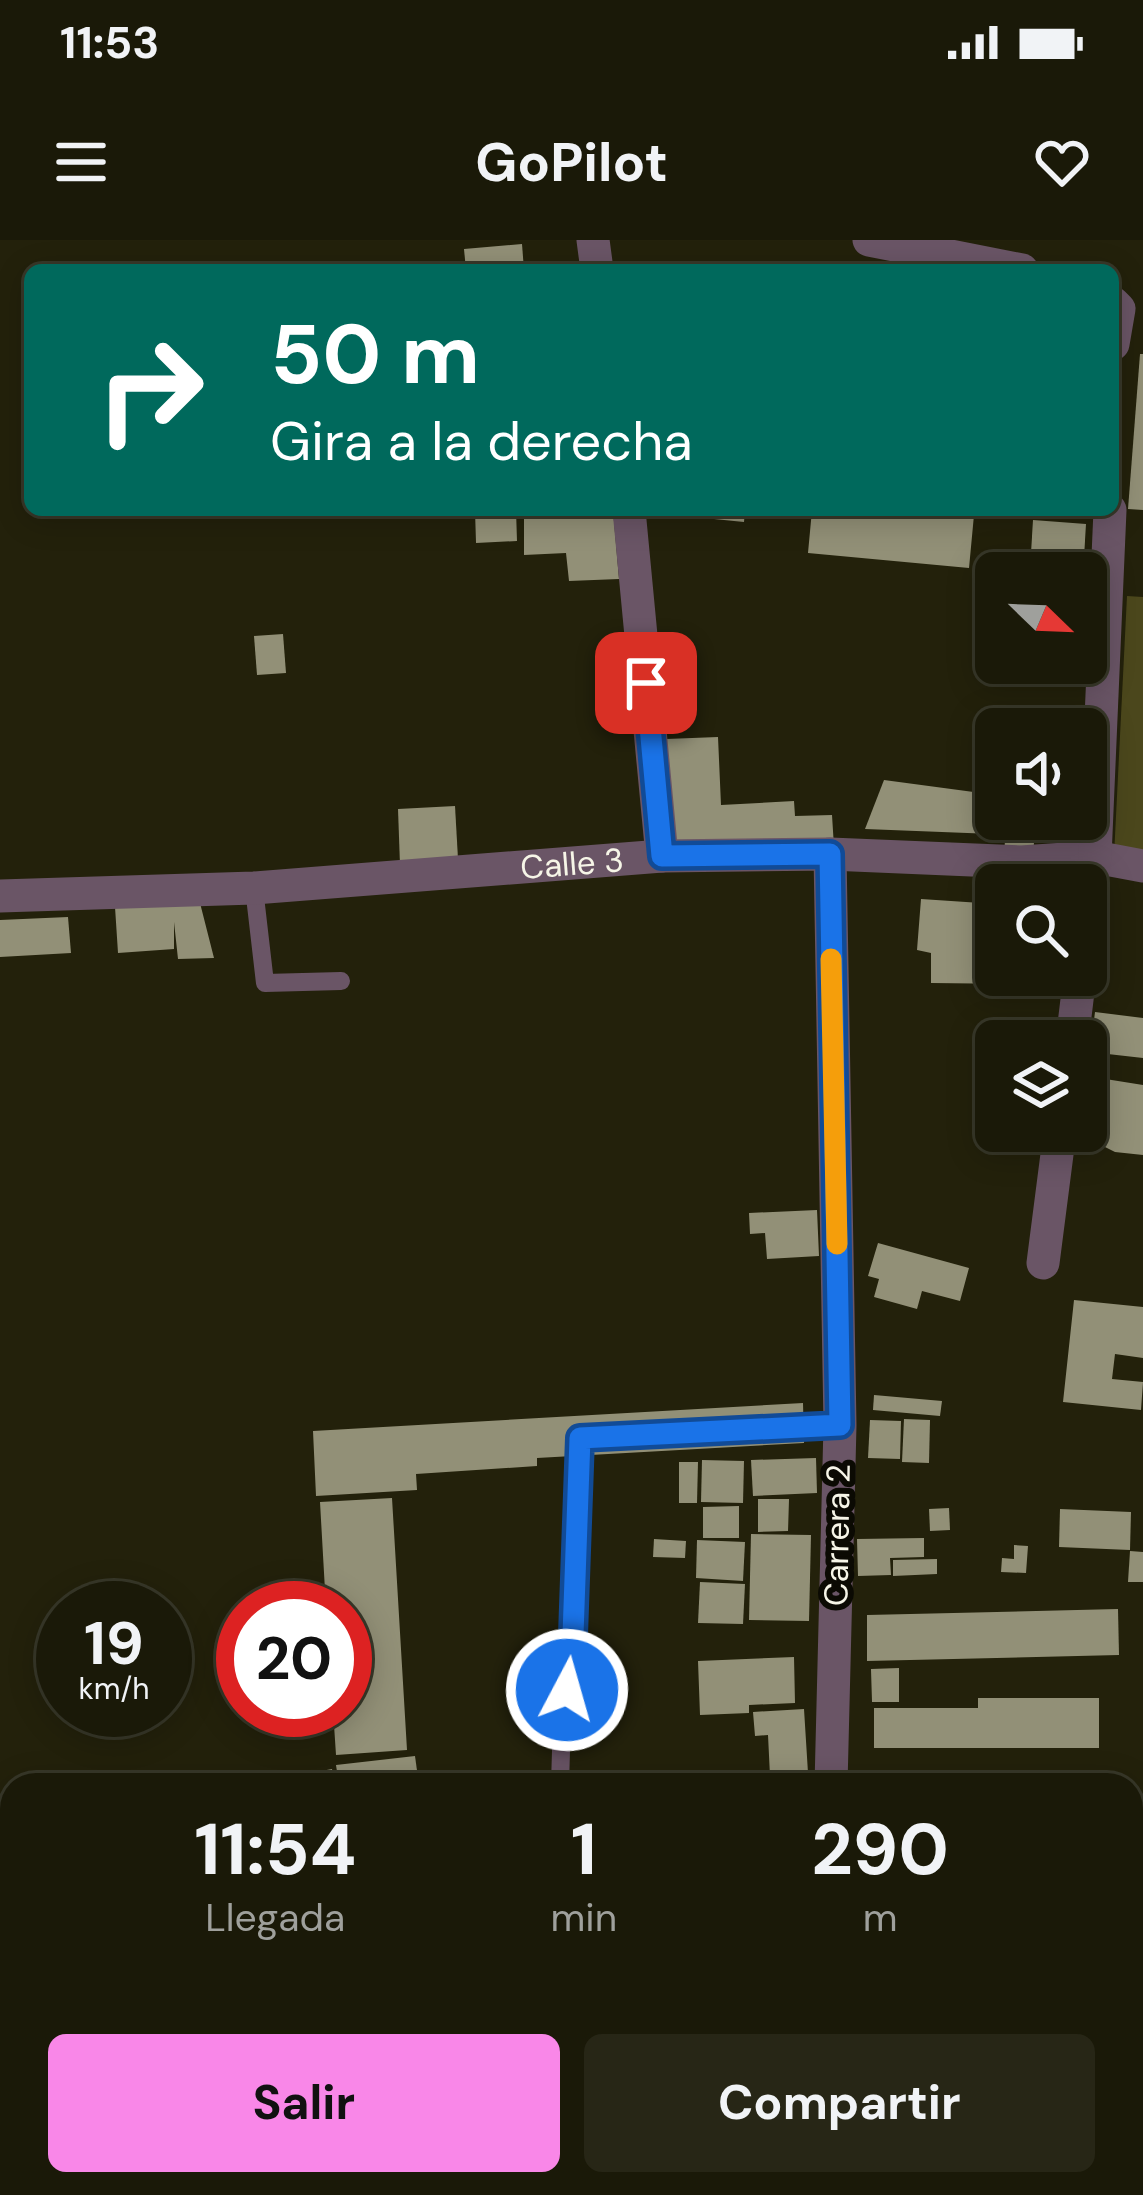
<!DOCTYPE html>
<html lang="es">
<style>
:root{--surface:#1a1908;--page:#272616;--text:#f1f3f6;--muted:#9fa09c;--line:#383829;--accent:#f987e8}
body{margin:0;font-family:"DM Sans",sans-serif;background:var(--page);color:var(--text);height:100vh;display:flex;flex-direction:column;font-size:45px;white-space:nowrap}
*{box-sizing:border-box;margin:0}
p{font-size:39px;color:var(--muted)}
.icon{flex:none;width:66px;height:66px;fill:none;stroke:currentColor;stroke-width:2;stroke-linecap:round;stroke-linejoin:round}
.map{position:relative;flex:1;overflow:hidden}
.details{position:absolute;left:0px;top:1533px;width:1143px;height:423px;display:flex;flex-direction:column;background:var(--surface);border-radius:36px 36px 0 0;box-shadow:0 6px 30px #0003,0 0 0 3px var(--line)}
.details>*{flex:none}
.guide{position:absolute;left:24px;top:24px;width:1095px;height:252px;border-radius:18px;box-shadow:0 6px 30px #0003,0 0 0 3px var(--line);background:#00695c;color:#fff;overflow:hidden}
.needle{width:78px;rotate:113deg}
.tools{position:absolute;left:975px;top:312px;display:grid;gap:24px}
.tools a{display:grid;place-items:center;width:132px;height:132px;border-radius:18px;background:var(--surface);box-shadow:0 6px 30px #0003,0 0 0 3px var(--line);font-size:60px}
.speed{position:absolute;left:36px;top:1341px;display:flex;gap:24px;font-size:60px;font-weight:700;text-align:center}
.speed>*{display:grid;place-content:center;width:156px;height:156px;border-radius:50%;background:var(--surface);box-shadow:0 6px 30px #0003,0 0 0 3px var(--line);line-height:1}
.speed small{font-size:30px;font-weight:400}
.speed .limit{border:18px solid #d22;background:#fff;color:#111}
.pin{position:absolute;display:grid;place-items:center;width:102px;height:102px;color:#fff;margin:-51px;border-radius:24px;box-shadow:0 6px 18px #0006}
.me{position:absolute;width:132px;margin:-66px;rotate:6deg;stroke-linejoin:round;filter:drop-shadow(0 0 9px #0008)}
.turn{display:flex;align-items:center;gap:42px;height:252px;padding:0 48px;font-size:54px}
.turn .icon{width:156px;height:156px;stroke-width:2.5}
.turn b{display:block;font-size:84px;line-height:102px}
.eta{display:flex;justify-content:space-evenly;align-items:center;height:204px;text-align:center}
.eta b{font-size:72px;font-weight:700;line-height:84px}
.button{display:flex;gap:24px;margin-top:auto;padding:24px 48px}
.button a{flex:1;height:138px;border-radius:18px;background:var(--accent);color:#111;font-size:48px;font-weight:700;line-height:138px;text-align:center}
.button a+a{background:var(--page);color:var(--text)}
.status{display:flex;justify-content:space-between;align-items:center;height:84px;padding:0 60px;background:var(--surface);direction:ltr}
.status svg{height:33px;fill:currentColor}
header{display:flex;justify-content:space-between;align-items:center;height:156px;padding:0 48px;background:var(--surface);font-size:54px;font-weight:700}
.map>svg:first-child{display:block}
.green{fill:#4b471c}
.building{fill:#929077}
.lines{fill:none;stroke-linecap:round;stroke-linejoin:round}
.service{stroke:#6a5566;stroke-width:18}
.minor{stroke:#6a5566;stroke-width:33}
.tertiary{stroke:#6a5566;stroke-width:33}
.route-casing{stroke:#114b97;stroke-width:30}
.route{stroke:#1a73e8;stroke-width:21}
.slow{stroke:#f59e0b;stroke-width:21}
.labels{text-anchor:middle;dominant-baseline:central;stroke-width:12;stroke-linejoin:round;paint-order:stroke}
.street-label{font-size:33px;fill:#f6f5e7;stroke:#0b0a03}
</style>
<div class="status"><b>11:53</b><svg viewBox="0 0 49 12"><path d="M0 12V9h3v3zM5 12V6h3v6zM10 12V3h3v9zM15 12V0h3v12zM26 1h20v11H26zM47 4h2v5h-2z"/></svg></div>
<header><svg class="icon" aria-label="menu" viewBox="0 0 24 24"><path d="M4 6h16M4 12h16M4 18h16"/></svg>GoPilot<svg class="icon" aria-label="heart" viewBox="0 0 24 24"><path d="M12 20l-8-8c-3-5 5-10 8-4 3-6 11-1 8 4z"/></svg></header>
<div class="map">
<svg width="1143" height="1955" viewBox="0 0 1143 1955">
<rect width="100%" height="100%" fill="#23210b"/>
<!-- green -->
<path class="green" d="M 1127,356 L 1143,357 L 1143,620 L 1114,616 Z"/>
<!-- building -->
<g class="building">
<path d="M 522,4 L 524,30 L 466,30 L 464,9 Z"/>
<path d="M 1140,114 L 1143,114 L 1143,270 L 1128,269 Z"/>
<path d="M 475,270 L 516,270 L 517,301 L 476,303 Z"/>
<path d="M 524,270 L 613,270 L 619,339 L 569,341 L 566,313 L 524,315 Z"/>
<path d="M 705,270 L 745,270 L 744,282 L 704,278 Z"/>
<path d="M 812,270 L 922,270 L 974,275 L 969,328 L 808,313 Z"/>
<path d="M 1033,280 L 1086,284 L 1084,317 L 1031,313 Z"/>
<path d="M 283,394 L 286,433 L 257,435 L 254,396 Z"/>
<path d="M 718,497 L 721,565 L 794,561 L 795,576 L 832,575 L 834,607 L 670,614 L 666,499 Z"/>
<path d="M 884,540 L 996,555 L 993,594 L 865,589 Z"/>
<path d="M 455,566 L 458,619 L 400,625 L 398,569 Z"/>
<path d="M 1006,587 L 1035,589 L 1033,616 L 1004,614 Z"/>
<path d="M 921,659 L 996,664 L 996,735 L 1020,735 L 1019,744 L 931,743 L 931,713 L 917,710 Z"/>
<path d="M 200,663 L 214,718 L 178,719 L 174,682 L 174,709 L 118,713 L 115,667 Z"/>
<path d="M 68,677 L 71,713 L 0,717 L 0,680 Z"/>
<path d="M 1095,772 L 1143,778 L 1143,818 L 1090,812 Z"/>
<path d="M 992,784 L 1026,789 L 1024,801 L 996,801 L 996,825 L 988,825 Z"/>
<path d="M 1093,837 L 1143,845 L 1143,915 L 1115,912 L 1087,898 Z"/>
<path d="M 817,970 L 819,1016 L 767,1019 L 765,993 L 750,994 L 749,973 Z"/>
<path d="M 878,1003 L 969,1028 L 960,1061 L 922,1051 L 917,1069 L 874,1057 L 879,1039 L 868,1036 Z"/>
<path d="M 1074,1060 L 1143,1067 L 1143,1118 L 1115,1114 L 1112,1139 L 1143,1142 L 1141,1170 L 1063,1162 Z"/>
<path d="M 874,1155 L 942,1161 L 940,1176 L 873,1170 Z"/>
<path d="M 803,1163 L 804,1203 L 537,1218 L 537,1226 L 416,1234 L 417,1250 L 316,1256 L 313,1191 Z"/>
<path d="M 904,1179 L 930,1180 L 929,1223 L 902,1222 Z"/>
<path d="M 870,1180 L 901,1181 L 900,1219 L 868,1218 Z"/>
<path d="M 816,1218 L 817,1253 L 753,1256 L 751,1220 Z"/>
<path d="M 702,1220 L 744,1221 L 743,1263 L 701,1262 Z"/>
<path d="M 679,1222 L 698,1222 L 697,1263 L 679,1263 Z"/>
<path d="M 392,1258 L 407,1510 L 336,1515 L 333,1470 L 345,1470 L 345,1368 L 326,1368 L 320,1262 Z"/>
<path d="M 758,1259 L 789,1259 L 788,1291 L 758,1292 Z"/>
<path d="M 739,1266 L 739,1298 L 703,1298 L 703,1267 Z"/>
<path d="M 949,1268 L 950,1290 L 930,1291 L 929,1269 Z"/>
<path d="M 1060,1269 L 1131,1272 L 1130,1310 L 1059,1307 Z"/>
<path d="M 751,1294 L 811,1295 L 809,1381 L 749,1380 Z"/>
<path d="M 924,1298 L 924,1317 L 890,1318 L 891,1335 L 858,1336 L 857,1299 Z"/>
<path d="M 654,1299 L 686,1301 L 685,1318 L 653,1317 Z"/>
<path d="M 697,1300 L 745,1302 L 743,1341 L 696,1338 Z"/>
<path d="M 1014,1305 L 1028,1306 L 1026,1333 L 1001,1332 L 1002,1318 L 1014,1319 Z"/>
<path d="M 1130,1311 L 1143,1312 L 1143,1342 L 1128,1342 Z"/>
<path d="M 937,1319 L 937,1334 L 893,1336 L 893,1320 Z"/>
<path d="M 700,1342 L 745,1344 L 743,1384 L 698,1383 Z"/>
<path d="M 1118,1369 L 1119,1415 L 867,1421 L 867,1375 Z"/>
<path d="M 794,1417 L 795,1463 L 749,1465 L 749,1473 L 700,1475 L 698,1421 Z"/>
<path d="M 899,1428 L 899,1462 L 872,1462 L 871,1429 Z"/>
<path d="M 978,1458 L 1099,1458 L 1099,1508 L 874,1508 L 874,1468 L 978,1468 Z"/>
<path d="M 804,1469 L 808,1533 L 770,1536 L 768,1495 L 755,1496 L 753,1472 Z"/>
<path d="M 415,1516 L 419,1545 L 339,1545 L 336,1525 Z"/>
<path d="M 332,1529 L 335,1545 L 256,1545 L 256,1543 Z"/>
<path d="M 924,1534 L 924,1545 L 865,1545 L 865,1535 Z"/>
<path d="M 12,1587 L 12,1660 L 6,1661 L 0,1624 L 0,1589 Z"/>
<path d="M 12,1727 L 12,1770 L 0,1774 L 0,1732 Z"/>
<path d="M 148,1944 L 213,1944 L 215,1955 L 150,1955 Z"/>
<path d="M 305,1944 L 374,1944 L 376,1955 L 306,1955 Z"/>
</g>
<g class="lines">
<!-- service -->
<g class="service">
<path d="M 254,648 L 265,743 L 341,741"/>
<path d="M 560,1545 L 562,1477 L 572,1423 L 580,1199 L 840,1185"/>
</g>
<!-- minor -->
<g class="minor">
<path d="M 593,0 L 597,30"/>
<path d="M 869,0 L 1022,30"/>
<path d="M 1113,63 L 1119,69 L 1113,104"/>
<path d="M 629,270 L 662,616"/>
<path d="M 830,614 L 840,1185 L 831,1545"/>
<path id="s1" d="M 0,656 L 254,648 L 662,616 L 830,614 L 1021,622 L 1095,617 L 1143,626"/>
<path d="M 1086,689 L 1095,617 L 1110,270"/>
<path d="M 1072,801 L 1080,735"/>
<path d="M 1043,1023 L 1060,891"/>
<path d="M 0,1832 L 12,1855"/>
<path d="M 59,1944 L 65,1955"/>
<path d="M 839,1944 L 840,1955"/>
</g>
<!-- tertiary -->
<g class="tertiary">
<path d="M 1131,1930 L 1143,1929"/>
<path d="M 512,1955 L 555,1946 L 714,1955"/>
<path d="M 907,1955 L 1007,1944"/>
</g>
</g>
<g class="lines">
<!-- route casing -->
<g class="route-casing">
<path id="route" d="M 567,1450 L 572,1423 L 580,1198 L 840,1185 L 830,614 L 662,616 L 646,443"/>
</g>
<!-- route -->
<use href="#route" class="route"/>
<!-- slow -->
<path class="slow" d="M 831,719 L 837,1004"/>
</g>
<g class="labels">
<!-- street labels -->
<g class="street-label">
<text stroke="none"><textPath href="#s1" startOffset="573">Calle 3</textPath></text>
<text transform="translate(837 1295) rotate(-89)">Carrera 2</text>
</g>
</g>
</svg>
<div class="tools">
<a><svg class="needle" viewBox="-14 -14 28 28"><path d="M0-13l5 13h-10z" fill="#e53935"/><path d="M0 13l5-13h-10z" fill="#9fa09c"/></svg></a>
<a><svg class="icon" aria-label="sound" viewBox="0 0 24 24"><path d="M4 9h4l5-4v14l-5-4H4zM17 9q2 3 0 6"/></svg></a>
<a><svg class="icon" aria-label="search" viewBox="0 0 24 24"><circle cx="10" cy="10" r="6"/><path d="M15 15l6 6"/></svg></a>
<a><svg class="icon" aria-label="layers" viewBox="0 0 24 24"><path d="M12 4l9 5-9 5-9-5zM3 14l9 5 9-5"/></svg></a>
</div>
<div class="speed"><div>19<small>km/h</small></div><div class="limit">20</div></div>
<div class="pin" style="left:646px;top:443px;background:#d93025"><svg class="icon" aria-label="arrive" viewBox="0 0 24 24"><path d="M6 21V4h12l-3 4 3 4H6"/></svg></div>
<svg class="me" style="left:567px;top:1450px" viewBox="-20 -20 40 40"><circle r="17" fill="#1a73e8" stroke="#fff" stroke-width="3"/><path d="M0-11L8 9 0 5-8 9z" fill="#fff"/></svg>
<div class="guide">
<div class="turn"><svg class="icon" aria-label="right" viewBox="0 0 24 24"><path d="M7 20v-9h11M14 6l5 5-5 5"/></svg><div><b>50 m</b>Gira a la derecha</div></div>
</div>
<section class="details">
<div class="eta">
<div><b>11:54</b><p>Llegada</p></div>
<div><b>1</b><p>min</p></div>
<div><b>290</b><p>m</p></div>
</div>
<div class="button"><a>Salir</a><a>Compartir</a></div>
</section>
</div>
